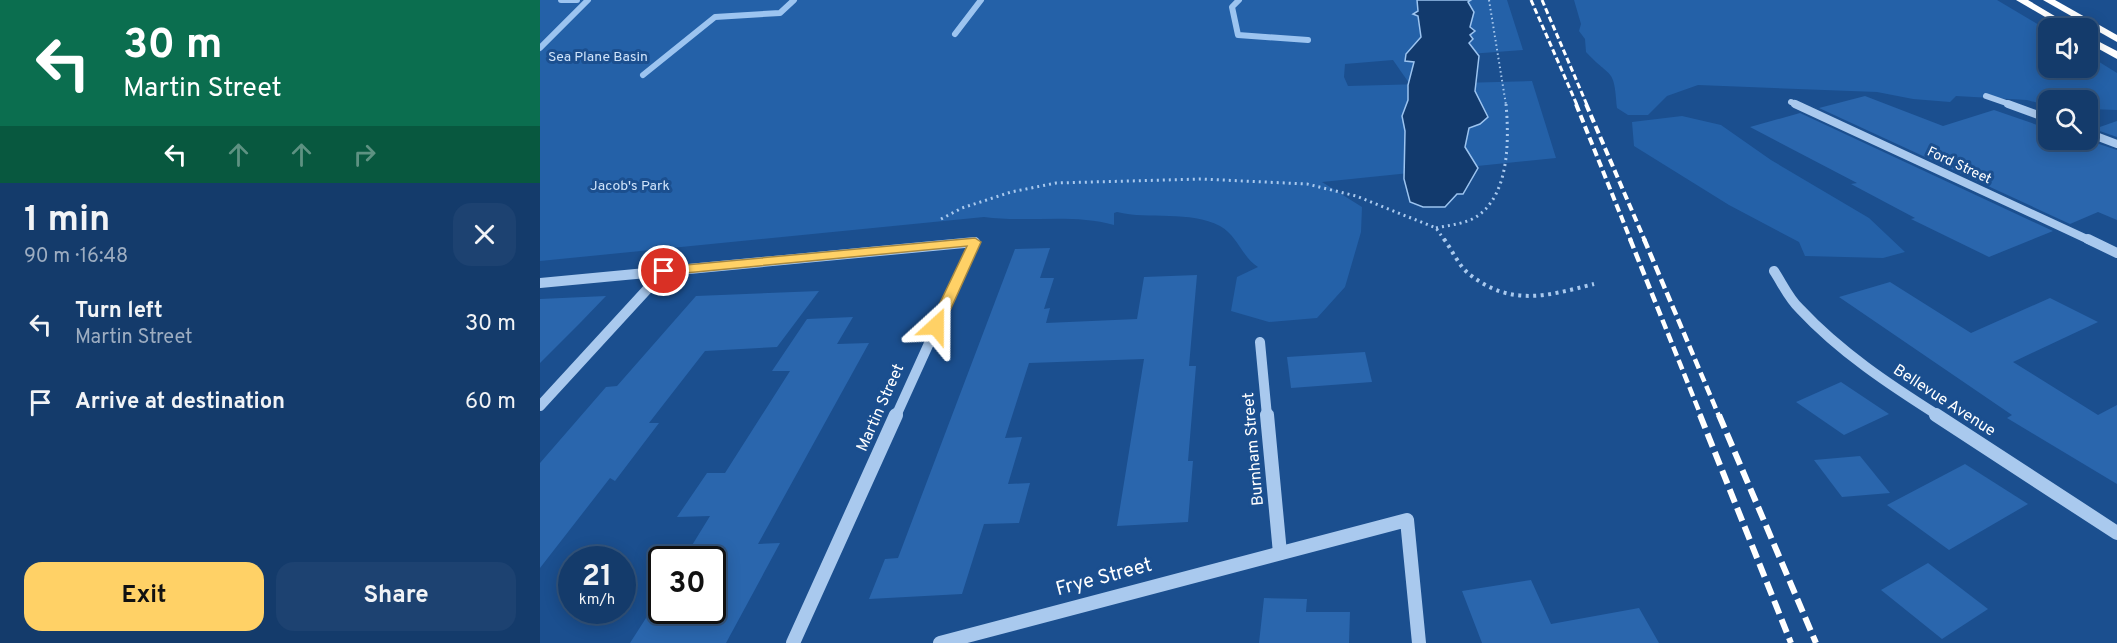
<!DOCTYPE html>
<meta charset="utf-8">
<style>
:root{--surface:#143b6b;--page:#1d4271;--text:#f1f3f6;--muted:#9dadc1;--line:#33557e;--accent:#ffd166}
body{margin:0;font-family:Overpass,sans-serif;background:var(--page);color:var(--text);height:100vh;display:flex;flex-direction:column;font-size:22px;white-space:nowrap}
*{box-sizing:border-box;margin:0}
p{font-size:20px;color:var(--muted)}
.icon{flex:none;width:33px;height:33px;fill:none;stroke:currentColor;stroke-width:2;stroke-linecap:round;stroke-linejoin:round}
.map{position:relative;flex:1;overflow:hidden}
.drawer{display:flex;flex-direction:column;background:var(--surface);width:540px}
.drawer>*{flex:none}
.banner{background:#0b6e4f;color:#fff;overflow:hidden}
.fabs{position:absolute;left:1498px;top:18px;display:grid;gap:12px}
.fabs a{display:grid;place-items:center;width:60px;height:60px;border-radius:12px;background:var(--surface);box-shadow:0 3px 15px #0003,0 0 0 2px var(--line);font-size:30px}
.speed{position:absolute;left:18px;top:546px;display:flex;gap:12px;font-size:30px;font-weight:700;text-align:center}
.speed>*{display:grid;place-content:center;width:78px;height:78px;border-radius:50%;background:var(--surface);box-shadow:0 3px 15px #0003,0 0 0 2px var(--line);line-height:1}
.speed small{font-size:15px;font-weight:400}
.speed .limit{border:3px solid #111;border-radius:9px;background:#fff;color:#111}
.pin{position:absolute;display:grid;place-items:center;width:51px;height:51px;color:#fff;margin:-26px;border:3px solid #fff;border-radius:50%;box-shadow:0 2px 6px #0007}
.me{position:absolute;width:66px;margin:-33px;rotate:24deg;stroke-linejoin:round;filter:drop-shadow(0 0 4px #0008)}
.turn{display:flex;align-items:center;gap:21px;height:126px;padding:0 24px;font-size:27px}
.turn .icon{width:78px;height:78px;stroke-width:2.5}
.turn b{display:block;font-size:42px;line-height:51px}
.lanes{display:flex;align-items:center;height:57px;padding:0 24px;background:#0003;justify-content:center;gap:30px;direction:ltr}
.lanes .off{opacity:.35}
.round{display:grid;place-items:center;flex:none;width:63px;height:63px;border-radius:18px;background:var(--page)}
.headline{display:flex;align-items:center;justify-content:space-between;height:102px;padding:0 24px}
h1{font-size:36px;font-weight:700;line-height:45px}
.cta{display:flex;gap:12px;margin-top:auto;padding:12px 24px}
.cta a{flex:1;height:69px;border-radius:18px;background:var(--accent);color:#111;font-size:24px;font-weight:700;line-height:69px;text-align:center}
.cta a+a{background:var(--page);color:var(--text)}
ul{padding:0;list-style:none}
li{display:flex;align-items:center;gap:18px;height:78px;padding:0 24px}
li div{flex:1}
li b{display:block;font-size:22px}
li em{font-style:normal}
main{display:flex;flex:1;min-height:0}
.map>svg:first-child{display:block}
.green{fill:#2461a8}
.water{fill:#123a6d;stroke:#9cc4f0;stroke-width:1.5}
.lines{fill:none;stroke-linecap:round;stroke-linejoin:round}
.stream{stroke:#9cc4f0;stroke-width:6}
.building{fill:#2a66ad}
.path-far2{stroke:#a9c9ee;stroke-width:2;stroke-dasharray:1.5 3;stroke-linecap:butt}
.path-far1{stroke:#a9c9ee;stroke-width:3;stroke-dasharray:2 4;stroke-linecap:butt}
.path{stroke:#a9c9ee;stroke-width:4;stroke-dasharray:3 4.5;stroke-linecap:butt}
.minor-far3{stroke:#a9c9ee;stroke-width:6}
.minor-far2{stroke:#a9c9ee;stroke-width:8}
.minor-far1{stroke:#a9c9ee;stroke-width:10}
.minor{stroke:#a9c9ee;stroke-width:14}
.highway{fill:#fff;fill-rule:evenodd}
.rail-far3{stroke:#fff;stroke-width:3;stroke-dasharray:6 3;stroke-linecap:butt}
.rail-far2{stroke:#fff;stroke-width:4;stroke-dasharray:8 4;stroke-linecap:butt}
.rail-far1{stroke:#fff;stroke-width:4.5;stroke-dasharray:10 4.5;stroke-linecap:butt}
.rail{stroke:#fff;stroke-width:6;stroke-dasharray:14 6;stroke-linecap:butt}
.route{fill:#ffd166;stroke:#a68842;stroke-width:1.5}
.labels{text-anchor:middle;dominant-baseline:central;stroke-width:6;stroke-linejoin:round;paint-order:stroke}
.far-park-label{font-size:14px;fill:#cfe3fa;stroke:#1b4f8f}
.far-street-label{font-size:14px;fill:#fff;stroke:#1b4f8f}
.street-label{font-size:16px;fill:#fff;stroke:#1b4f8f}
.near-street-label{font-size:20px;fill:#fff;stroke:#1b4f8f}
</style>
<main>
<section class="drawer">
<div class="banner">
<div class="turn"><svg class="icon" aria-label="left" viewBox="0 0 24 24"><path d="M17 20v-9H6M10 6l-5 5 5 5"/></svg><div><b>30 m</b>Martin Street</div></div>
<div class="lanes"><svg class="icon" aria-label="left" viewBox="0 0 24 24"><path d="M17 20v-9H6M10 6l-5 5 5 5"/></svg><svg class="icon off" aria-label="ahead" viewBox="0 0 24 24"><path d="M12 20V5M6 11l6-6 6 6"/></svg><svg class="icon off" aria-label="ahead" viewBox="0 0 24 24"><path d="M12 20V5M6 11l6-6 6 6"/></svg><svg class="icon off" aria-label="right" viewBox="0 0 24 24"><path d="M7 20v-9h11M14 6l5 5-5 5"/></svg></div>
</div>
<div class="headline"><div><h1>1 min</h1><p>90 m · 16:48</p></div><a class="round"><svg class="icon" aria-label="close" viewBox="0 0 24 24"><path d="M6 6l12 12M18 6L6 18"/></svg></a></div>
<ul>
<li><svg class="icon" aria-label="left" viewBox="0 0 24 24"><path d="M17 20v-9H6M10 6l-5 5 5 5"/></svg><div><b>Turn left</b><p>Martin Street</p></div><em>30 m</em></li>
<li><svg class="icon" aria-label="arrive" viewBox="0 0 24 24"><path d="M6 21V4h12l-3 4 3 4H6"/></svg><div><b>Arrive at destination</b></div><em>60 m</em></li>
</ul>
<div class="cta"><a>Exit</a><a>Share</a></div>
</section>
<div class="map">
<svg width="1577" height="643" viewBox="0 0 1577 643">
<rect width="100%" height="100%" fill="#1b4f8f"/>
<!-- green -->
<g class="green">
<path d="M 0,0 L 967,0 L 983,50 L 875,58 L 869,83 L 853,60 L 805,64 L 804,77 L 808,86 L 992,81 L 1016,158 L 782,182 L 822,207 L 821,232 L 805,287 L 777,318 L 729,322 L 691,311 L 697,277 L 718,267 C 702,257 697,235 680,226 C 650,210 609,220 577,212 L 574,213 L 574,225 C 532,213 487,223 444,217 L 0,261 Z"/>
<path d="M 1034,0 L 1457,0 L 1509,31 L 1509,68 L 1548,68 L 1548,55 L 1577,73 L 1577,110 L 1548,109 L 1548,100 L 1509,100 L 1509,106 L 1487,100 L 1416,96 L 1410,102 L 1373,99 L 1337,92 L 1158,85 L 1127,96 L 1108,115 L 1088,115 L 1077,108 C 1074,66 1072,80 1046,52 L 1045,39 L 1039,31 L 1041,24 Z"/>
<path d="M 1142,116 L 1181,125 L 1231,160 L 1329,218 L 1365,252 L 1343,258 L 1265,256 L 1259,242 L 1189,205 L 1094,146 L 1092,122 Z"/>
</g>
<!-- water -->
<path class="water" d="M 877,0 L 931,0 L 928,2 L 934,12 L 930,27 L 935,31 L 930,35 L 933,39 L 929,43 L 939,56 L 935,91 L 948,117 L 940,124 L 929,128 L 925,147 L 938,168 L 923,194 L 917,194 L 905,207 L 883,207 L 870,202 L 864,179 L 865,131 L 862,116 L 868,100 L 868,85 L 874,62 L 865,61 L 866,54 L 881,37 L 878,16 L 873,14 L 878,11 Z"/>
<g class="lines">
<!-- stream -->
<g class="stream">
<path d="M 21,0 L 37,0"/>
<path d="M 699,0 L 692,7 L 698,35 L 768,40"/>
<path d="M 415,34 L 441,0"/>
<path d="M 0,48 L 48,0"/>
<path d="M 103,75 L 175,17 L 240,13 L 254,0"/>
</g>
</g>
<!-- building -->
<g class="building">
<path d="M 1325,96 L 1403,126 L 1454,110 L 1509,129 L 1509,140 L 1547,140 L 1577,150 L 1577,220 L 1558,212 L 1530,224 L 1279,108 Z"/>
<path d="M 1260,113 L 1513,231 L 1449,257 L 1371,219 L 1375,218 L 1311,184 L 1317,183 L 1210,127 Z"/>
<path d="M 1577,121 L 1577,137 L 1554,129 Z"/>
<path d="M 510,248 L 500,278 L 514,278 L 504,309 L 510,308 L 506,323 L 597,319 L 604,277 L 657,275 L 649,366 L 656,366 L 648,461 L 653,461 L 648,522 L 577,526 L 604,359 L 489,363 L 465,438 L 482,437 L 468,484 L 490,483 L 479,523 L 444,524 L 422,594 L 329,599 L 345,559 L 358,558 L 475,249 Z"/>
<path d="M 1350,282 L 1431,333 L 1510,298 L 1558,322 L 1473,362 L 1558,415 L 1577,405 L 1577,484 L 1467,418 L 1472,415 L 1299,297 Z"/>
<path d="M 279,291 L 237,347 L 165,351 L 109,423 L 119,423 L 75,481 L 70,478 L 0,568 L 0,463 L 66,387 L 77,386 L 156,296 Z"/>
<path d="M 66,296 L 40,323 L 0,363 L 0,299 Z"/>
<path d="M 313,317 L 297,344 L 329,343 L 218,544 L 240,543 L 186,643 L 90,643 L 122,593 L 122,610 L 172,610 L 172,560 L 143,560 L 170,516 L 137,517 L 167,473 L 185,473 L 250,371 L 232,371 L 267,319 Z"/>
<path d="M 825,352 L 832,382 L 751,388 L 747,357 Z"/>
<path d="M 1301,382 L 1349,414 L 1304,435 L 1256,402 Z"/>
<path d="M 1320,456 L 1350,493 L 1302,497 L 1274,460 Z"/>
<path d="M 1425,464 L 1488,504 L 1409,550 L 1347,505 Z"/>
<path d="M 1388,563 L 1448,609 L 1402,639 L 1341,590 Z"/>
<path d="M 991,580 L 1011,624 L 1099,608 L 1119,643 L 942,643 L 922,591 Z"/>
<path d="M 724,598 L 767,599 L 766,612 L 810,612 L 809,643 L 719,643 Z"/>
</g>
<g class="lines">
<!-- path-far2 -->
<path class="path-far2" d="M 949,0 L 966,105"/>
<!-- path-far1 -->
<g class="path-far1">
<path d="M 401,219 L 422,208 L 471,192 L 516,183 L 661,179 L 767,184 L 816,196 L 896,228 L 905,241"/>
<path d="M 896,228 C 910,225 924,224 936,217 C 970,195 969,139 966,104"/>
</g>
<!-- path -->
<path class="path" d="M 904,239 C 912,250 919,266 929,274 C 971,307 1007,296 1054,284"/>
<!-- minor-far3 -->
<g class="minor-far3">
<path d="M 1446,96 L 1472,105"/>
<path d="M 1251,102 L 1258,105"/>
</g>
<!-- minor-far2 -->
<g class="minor-far2">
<path d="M 1255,104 L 1551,241"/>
<path d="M 1468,104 L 1509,119"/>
<path d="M 1548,133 L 1577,144"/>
</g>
<!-- minor-far1 -->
<g class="minor-far1">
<path d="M 1548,239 L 1577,253"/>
<path d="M 1234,271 C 1242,283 1249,299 1260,309 C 1300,352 1350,385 1399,416"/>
<path d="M 0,283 L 435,242 L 356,416"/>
<path d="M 720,342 L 727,416"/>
<path d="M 0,406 L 124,271"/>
</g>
<!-- minor -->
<g class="minor">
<path d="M 727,415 L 740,553"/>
<path d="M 1396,415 L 1577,533"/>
<path d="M 253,643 L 356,415"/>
<path d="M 400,643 L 867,520 L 879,643"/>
</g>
<!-- highway -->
<g class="highway">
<path d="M 1476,0 L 1488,0 L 1535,28 L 1524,28 Z"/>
<path d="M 1503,0 L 1515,0 L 1577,35 L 1577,42 Z"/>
<path d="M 1548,36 L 1577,51 L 1577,59 L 1548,43 Z"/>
</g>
<!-- rail-far3 -->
<g class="rail-far3">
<path d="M 991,0 L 1037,105"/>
<path d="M 1002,0 L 1047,105"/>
</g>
<!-- rail-far2 -->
<g class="rail-far2">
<path d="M 1036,104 L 1091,241"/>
<path d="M 1046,104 L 1105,241"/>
</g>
<!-- rail-far1 -->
<g class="rail-far1">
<path d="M 1090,239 L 1161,416"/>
<path d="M 1104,239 L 1179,416"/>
</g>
<!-- rail -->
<g class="rail">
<path d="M 1160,415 L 1251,643"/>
<path d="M 1179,415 L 1276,643"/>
</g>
</g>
<!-- route -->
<path class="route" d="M 435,238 L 441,242 L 403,326 L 396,331 L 389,326 L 427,246 L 124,275 L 118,271 L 124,267 Z"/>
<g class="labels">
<!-- far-park labels -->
<g class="far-park-label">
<text x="58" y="57">Sea Plane Basin</text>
<text x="90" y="186">Jacob's Park</text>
</g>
<!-- far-street labels -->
<g class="far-street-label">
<text transform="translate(1419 166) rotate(25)">Ford Street</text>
</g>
<!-- street labels -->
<g class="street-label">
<text transform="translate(1404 401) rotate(33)">Bellevue Avenue</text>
<text transform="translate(341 408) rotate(-66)">Martin Street</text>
<text transform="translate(714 449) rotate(-95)">Burnham Street</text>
</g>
<!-- near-street labels -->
<g class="near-street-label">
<text transform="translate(564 578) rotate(-15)">Frye Street</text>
</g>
</g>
</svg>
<div class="fabs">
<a><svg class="icon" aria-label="sound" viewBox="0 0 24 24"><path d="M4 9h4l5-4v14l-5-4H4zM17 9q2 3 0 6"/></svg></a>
<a><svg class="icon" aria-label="search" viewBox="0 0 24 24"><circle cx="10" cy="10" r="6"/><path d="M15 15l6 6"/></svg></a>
</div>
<div class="speed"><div>21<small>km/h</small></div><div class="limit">30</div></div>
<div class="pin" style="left:124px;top:271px;background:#d93025"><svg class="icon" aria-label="arrive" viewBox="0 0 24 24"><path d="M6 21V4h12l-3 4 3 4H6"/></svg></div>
<svg class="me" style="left:396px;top:326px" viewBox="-20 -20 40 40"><path d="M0-17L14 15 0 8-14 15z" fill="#ffd166" stroke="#fff" stroke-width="4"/></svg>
</div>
</main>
